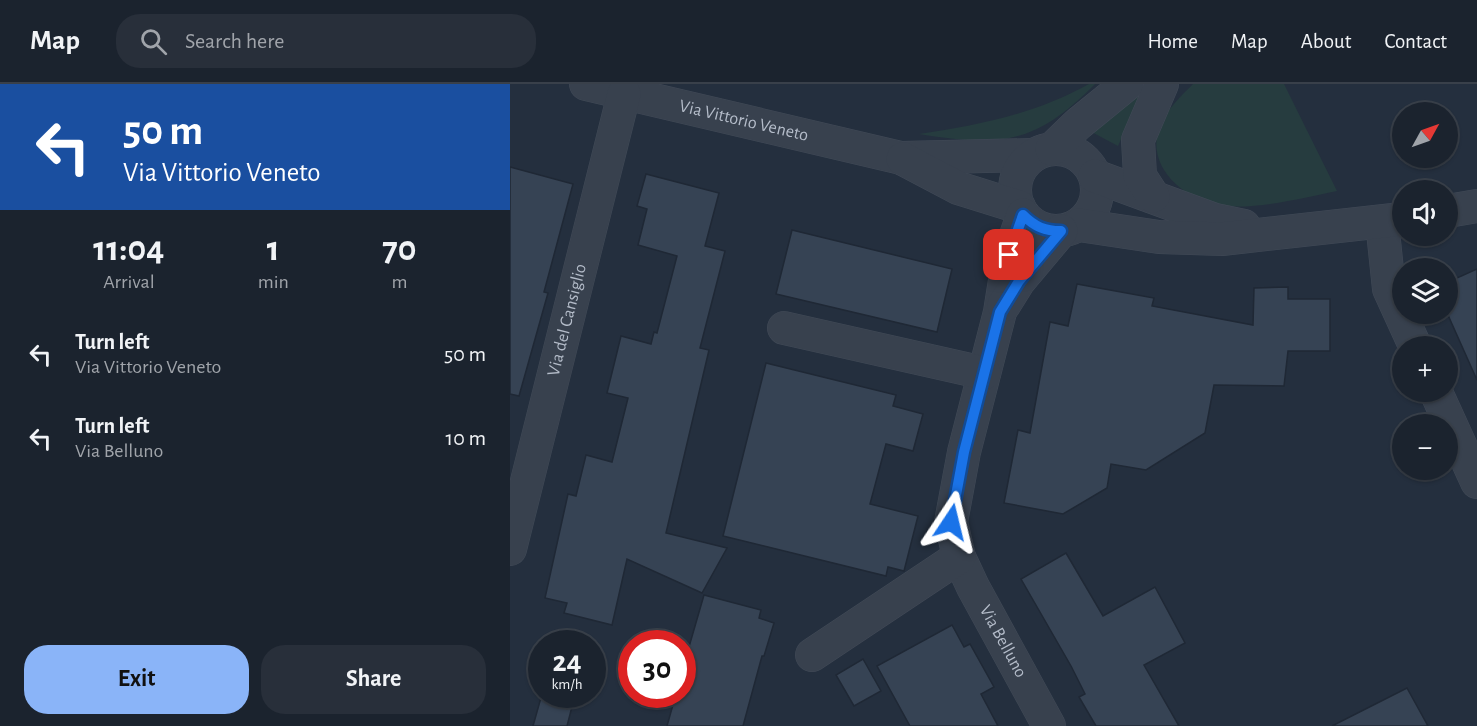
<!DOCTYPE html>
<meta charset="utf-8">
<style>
:root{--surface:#1b232e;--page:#282f3a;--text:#f1f3f6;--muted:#a0a4aa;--line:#39404a;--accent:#8ab4f8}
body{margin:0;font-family:"Alegreya Sans",sans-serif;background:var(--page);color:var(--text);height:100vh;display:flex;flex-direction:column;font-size:22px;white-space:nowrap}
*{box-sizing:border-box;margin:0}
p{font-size:20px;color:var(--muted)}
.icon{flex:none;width:33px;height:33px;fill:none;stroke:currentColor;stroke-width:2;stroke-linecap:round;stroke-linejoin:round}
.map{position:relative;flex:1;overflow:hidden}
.sheet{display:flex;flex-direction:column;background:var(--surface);width:510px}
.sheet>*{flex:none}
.banner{background:#1a4fa0;color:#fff;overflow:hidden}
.needle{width:39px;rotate:50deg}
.buttons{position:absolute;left:882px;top:18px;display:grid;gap:12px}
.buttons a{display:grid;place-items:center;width:66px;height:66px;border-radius:50%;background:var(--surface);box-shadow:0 2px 4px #0004,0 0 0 2px var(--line);font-size:30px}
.speed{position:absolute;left:18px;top:546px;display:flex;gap:12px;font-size:30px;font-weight:700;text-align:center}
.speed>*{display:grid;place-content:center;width:78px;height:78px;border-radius:50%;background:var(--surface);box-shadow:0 2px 4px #0004,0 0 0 2px var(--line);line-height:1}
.speed small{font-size:15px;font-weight:400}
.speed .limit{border:9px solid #d22;background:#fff;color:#111}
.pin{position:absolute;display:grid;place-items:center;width:51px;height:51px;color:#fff;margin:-26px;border-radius:12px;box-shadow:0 3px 9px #0006}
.me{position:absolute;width:66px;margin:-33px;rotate:10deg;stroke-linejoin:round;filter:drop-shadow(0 0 4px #0008)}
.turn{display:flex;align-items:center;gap:21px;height:126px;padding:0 24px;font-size:27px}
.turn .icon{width:78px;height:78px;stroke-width:2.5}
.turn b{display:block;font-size:42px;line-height:51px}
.eta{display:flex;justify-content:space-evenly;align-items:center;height:102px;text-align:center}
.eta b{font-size:36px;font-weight:700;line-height:42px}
.cta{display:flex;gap:12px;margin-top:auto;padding:12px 24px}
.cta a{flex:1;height:69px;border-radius:24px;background:var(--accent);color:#111;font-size:24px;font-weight:700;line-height:69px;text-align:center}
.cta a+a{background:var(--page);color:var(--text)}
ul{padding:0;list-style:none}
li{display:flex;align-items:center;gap:18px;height:84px;padding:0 24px}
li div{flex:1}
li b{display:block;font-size:22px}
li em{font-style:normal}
header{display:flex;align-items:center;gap:36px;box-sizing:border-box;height:84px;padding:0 30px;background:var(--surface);border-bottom:2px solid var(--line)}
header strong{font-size:28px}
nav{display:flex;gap:33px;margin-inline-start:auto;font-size:21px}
.search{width:420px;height:54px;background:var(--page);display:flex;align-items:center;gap:15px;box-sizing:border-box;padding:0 21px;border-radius:24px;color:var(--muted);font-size:22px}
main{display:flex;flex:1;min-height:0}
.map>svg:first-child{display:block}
.green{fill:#263c3f}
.building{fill:#364354;stroke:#1f2835;stroke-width:1.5}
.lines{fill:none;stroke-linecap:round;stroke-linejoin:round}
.minor-casing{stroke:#414a57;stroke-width:34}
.minor{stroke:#38414e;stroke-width:33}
.route-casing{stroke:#114b97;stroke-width:15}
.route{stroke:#1a73e8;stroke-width:10}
.labels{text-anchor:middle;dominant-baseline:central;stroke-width:6;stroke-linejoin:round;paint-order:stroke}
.street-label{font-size:18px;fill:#b4bcc9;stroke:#1d2633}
</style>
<header>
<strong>Map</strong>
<div class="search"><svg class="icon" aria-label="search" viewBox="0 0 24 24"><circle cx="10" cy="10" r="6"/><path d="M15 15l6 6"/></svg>Search here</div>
<nav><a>Home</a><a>Map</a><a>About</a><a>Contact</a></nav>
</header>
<main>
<section class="sheet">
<div class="banner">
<div class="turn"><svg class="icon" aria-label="left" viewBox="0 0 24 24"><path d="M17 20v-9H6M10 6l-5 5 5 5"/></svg><div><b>50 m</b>Via Vittorio Veneto</div></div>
</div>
<div class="eta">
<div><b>11:04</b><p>Arrival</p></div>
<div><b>1</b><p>min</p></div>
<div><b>70</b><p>m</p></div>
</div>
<ul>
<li><svg class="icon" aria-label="left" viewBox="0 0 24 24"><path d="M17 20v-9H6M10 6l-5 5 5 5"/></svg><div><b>Turn left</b><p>Via Vittorio Veneto</p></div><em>50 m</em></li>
<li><svg class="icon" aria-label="left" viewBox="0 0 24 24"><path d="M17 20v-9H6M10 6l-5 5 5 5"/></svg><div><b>Turn left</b><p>Via Belluno</p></div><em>10 m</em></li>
</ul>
<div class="cta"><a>Exit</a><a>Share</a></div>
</section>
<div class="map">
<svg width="967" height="642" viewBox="0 0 967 642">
<rect width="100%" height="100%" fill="#242f3e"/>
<!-- green -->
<g class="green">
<path d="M 579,0 L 585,0 C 525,61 491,63 409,50 C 469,41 525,30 579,0 Z"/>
<path d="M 630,0 L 636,0 L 608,62 L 578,46 Z"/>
<path d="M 683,0 L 774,0 L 827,107 C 793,114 742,127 708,121 C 673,114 636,83 649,44 C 655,27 671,12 683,0 Z"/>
</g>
<!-- building -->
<g class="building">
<path d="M 0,83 L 63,100 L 34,208 L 38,209 L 9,312 L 0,310 Z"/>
<path d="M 136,90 L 209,109 L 195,162 L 215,167 L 190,264 L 199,266 L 156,449 L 217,464 L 192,509 L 117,475 L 102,541 L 54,529 L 57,519 L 35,514 L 58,410 L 66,412 L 76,371 L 102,378 L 118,314 L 97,309 L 111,252 L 141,260 L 144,248 L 147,249 L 167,172 L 128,161 L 137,125 L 127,122 Z"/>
<path d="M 282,146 L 442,185 L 427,248 L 266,210 Z"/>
<path d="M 967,185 L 967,296 L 938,231 L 938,198 Z"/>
<path d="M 567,200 L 644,214 L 642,222 L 743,241 L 744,204 L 778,203 L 778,215 L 820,215 L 820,267 L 778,267 L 774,302 L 704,301 L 695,349 L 636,386 L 601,380 L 597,404 L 553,430 L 494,419 L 508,346 L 520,349 L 540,238 L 558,242 Z"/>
<path d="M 256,279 L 386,311 L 383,322 L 413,330 L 403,367 L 376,360 L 360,420 L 408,432 L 394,487 L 378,483 L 376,492 L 213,452 Z"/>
<path d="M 556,469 L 593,532 L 645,503 L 675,559 L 634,581 L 669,642 L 586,642 L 569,613 L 575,610 L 561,582 L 511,495 Z"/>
<path d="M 194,511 L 251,526 L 249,534 L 264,539 L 254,572 L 252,572 L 233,642 L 157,642 L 166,610 L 172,610 L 172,587 Z"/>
<path d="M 442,541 L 454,563 L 460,560 L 484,603 L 471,610 L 488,642 L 400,642 L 367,582 Z"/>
<path d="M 353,575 L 371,607 L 344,622 L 326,591 Z"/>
<path d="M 897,604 L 918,642 L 822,642 Z"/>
<path d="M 32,610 L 48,610 L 64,615 L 57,642 L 23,642 Z"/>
</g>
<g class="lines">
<!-- minor casing -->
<g class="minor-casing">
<g id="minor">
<path id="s1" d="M 76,0 L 391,74 L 524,71"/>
<circle cx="546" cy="106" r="41"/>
<path d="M 542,65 L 568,40 L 617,0"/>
<path d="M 393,75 L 448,104 L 509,123"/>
<path d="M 585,92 L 705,136 L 734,142"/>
<path d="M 643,112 L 630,92 L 628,56 L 652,0"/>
<path d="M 938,127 L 967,122"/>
<path id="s2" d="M 513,131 L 499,171 L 490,228 L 454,368 L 441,438 L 449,473 L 463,503 L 539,642"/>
<path d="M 872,138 L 879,205 L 905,262"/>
<path d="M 569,141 L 649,153 L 712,155 L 892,135"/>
<path d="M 494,221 L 509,197 L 551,147"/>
<path d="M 274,244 L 474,289"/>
<path d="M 926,308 L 967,398"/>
<path id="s3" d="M 0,465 L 114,10"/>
<path d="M 302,571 L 449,473"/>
</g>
</g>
<!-- minor -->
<use href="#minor" class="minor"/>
</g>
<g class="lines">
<!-- route casing -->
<g class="route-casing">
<path id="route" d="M 441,438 L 454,368 L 490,228 L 509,197 L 551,147 C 535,147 525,143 513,131 L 499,171"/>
</g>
<!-- route -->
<use href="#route" class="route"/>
</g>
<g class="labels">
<!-- street labels -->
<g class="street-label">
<text stroke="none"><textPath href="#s1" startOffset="162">Via Vittorio Veneto</textPath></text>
<text stroke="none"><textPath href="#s3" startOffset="236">Via del Cansiglio</textPath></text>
<text stroke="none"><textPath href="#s2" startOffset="447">Via Belluno</textPath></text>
</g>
</g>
</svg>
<div class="buttons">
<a><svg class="needle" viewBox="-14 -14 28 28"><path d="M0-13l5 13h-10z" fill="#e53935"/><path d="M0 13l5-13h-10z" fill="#a0a4aa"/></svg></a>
<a><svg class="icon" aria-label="sound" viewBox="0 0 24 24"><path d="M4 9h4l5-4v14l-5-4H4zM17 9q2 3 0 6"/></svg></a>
<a><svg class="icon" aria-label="layers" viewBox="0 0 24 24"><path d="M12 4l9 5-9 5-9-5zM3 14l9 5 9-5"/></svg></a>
<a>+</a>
<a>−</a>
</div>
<div class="speed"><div>24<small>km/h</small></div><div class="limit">30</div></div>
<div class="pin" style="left:499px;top:171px;background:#d93025"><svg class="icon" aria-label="arrive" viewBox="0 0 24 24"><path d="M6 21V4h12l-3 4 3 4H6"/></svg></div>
<svg class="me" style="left:441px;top:438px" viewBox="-20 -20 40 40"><path d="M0-17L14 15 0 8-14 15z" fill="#1a73e8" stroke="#fff" stroke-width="4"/></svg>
</div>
</main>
